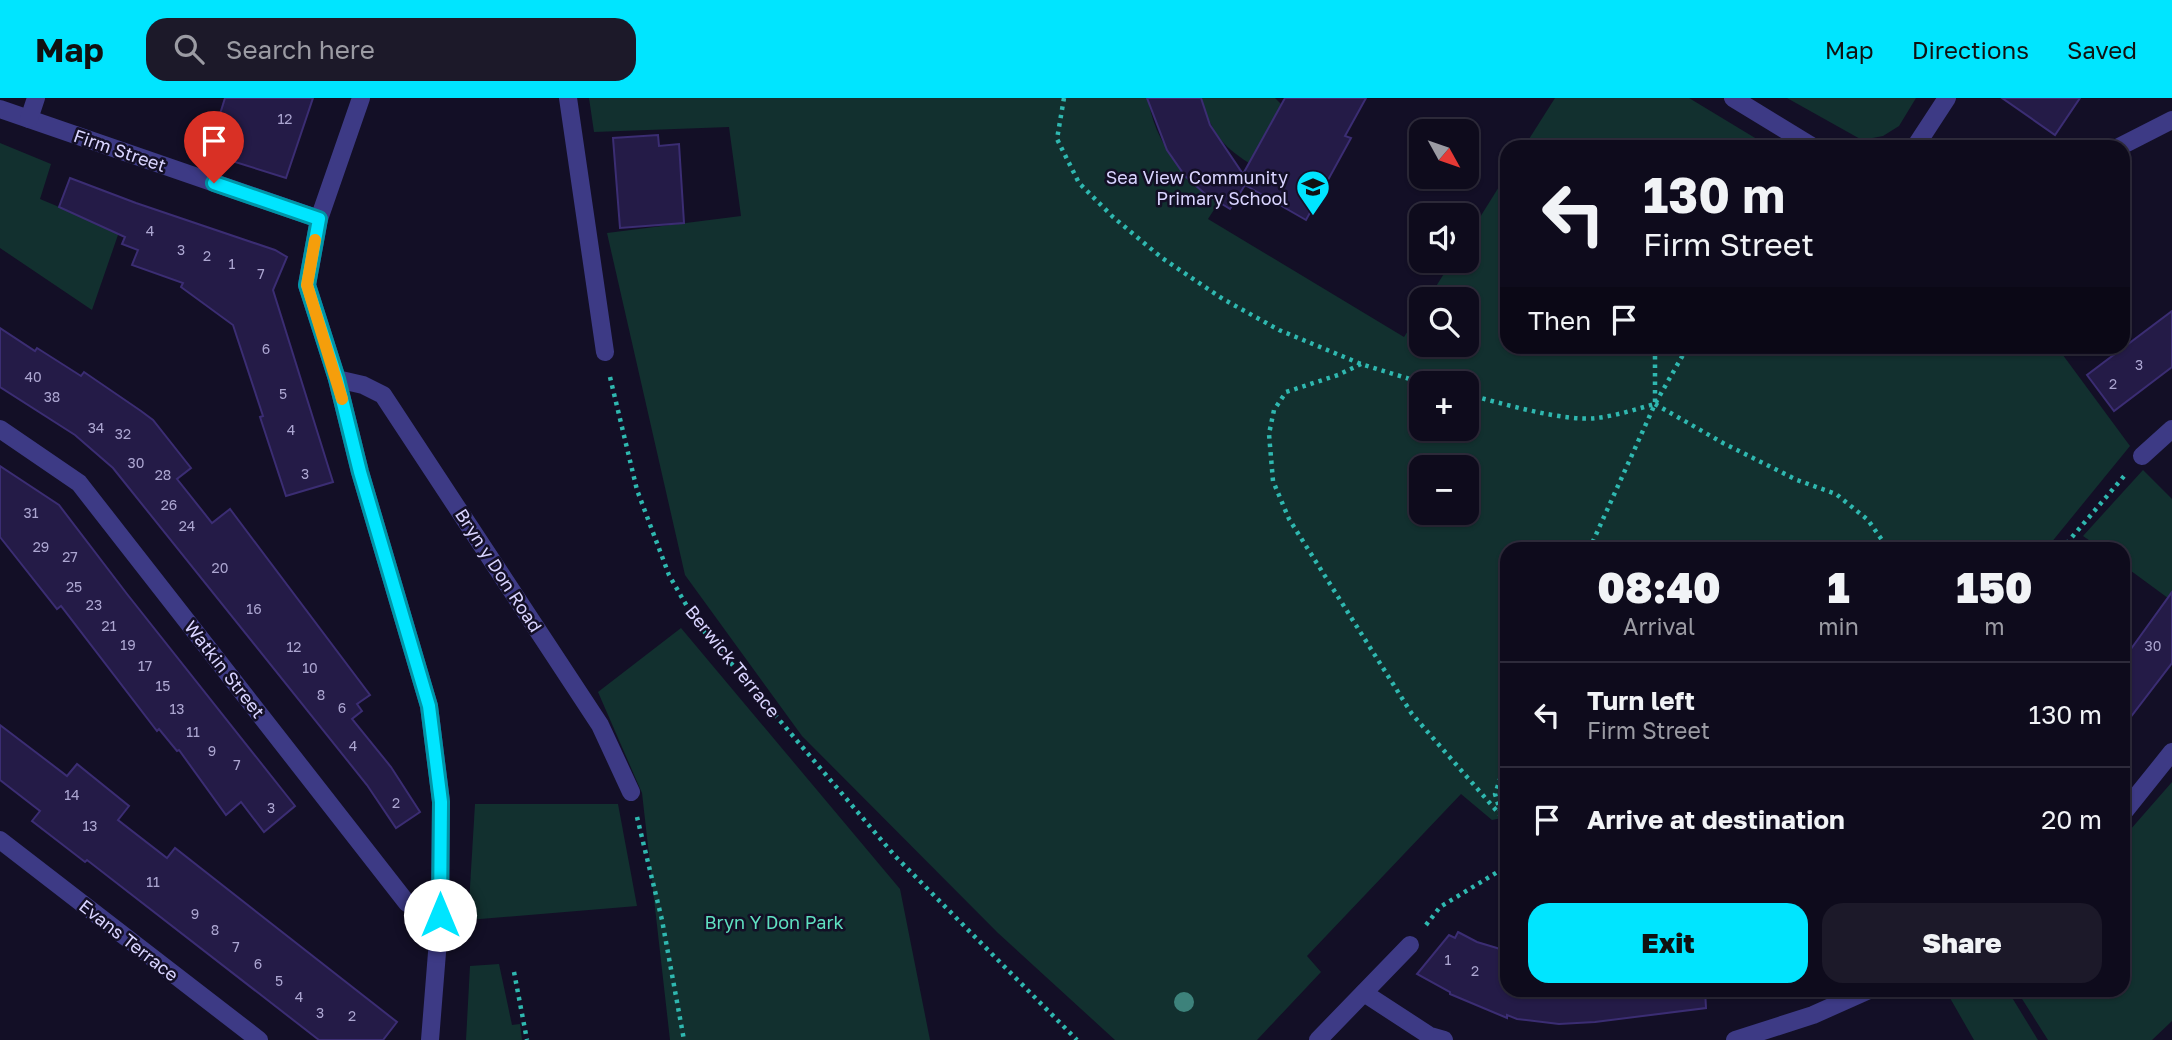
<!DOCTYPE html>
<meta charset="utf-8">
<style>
:root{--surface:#0e0b1c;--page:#1c1929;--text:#f1f3f6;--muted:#9b9ba3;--line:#2e2b3b;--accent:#00e5ff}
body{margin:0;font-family:"Golos Text",sans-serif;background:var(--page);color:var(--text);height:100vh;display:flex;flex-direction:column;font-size:26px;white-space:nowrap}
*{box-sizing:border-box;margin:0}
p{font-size:23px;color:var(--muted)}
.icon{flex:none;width:38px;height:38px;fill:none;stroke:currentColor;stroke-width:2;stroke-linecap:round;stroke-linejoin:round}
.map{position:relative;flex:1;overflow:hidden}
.details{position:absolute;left:1500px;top:444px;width:630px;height:455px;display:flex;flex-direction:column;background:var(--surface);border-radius:21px;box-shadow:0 2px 5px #0004,0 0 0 2px var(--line)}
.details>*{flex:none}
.banner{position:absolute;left:1500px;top:42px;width:630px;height:214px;border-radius:21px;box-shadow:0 2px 5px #0004,0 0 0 2px var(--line);background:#0e0b1c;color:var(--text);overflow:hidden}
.needle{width:46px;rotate:130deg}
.controls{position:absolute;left:1409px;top:21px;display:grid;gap:14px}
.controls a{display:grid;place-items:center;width:70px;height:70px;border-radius:14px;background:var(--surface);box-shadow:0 2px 5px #0004,0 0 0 2px var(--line);font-size:35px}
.pin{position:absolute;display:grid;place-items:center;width:60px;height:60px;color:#fff;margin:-72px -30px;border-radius:50% 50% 50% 0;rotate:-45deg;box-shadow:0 0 7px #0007}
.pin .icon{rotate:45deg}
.me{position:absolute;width:77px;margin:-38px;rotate:0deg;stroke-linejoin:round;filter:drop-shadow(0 0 5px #0008)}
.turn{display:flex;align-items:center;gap:24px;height:147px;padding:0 28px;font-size:32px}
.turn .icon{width:91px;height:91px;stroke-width:2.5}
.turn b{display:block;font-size:49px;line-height:60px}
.then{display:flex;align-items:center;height:66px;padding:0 28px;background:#0003;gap:14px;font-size:26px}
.eta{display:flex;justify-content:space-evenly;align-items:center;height:119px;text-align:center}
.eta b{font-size:42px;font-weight:800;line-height:49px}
.cta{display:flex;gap:14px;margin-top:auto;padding:14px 28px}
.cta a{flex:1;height:80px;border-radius:21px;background:var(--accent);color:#111;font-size:28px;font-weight:800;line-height:80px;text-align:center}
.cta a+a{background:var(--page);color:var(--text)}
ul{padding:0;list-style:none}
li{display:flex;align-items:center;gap:21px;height:105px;padding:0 28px;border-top:2px solid var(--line)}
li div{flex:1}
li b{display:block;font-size:26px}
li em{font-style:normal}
header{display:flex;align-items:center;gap:42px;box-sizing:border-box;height:98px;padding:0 35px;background:var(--accent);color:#111}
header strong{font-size:33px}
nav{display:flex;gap:38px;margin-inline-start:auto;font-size:24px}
.search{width:490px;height:63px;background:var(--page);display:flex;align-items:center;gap:18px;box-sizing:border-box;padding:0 24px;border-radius:21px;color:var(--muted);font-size:26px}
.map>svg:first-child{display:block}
.green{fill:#12302f;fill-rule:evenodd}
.building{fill:#241b47;stroke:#3b2d73;stroke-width:2}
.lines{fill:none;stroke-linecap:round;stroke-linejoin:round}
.path{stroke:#2fb8b0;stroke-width:4.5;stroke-dasharray:3.5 5;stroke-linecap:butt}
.street{stroke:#3d3a85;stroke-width:18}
.tree{fill:#3d827b}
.route-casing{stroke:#0095a6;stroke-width:18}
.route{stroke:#00e5ff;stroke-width:12}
.slow{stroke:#f59e0b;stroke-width:12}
.labels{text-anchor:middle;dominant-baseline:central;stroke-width:5;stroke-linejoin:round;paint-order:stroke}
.number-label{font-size:14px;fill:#aca6d1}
.street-label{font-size:18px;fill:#d9d4ff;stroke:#130f26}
.poi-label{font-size:18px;fill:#d9d4ff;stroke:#130f26;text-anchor:end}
.park-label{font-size:18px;fill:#5fe0c0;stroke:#130f26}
</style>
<header>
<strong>Map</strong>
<div class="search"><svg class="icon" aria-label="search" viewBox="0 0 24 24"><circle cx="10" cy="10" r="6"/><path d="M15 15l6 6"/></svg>Search here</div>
<nav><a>Map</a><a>Directions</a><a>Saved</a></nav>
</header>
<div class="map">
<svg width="2172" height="942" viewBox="0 0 2172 942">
<rect width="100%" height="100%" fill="#130f26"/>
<!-- green -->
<g class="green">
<path d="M 589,0 L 1148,0 C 1154,43 1183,81 1219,104 L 1208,121 L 1404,239 L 1421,213 L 1421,247 L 1466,247 L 1466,201 L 1428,201 L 1452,163 L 1466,163 L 1467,140 L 1507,76 L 1507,248 L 2057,249 L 2130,348 L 2046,451 L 1507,452 L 1507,719 L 1492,722 L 1461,696 L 1307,858 L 1321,874 L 1257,942 L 1115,942 L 998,835 L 802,638 L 685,477 L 607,135 L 741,118 L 729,29 L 594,34 ZM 1421,285 L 1466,285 L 1466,331 L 1421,331 ZM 1421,369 L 1466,369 L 1466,415 L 1421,415 Z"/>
<path d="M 1201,0 L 1275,0 L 1281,6 L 1249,65 C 1220,47 1211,32 1201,0 Z"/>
<path d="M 1555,0 L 1689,0 L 1770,49 L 1524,49 Z"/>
<path d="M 1787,0 L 1916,0 L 1899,28 L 1883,38 L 1862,42 Z"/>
<path d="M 0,45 L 51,66 L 40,101 L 119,134 L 92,212 L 0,150 Z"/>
<path d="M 2143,372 L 2172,401 L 2172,503 L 2123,467 L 2123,452 L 2102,451 L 2083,438 Z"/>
<path d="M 681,530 L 900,791 L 930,942 L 670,942 L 642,695 L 598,594 Z"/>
<path d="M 2172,684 L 2172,923 L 2152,942 L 2048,942 L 2017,893 L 2123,892 L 2123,740 Z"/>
<path d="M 475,706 L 618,706 L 637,808 L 468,822 Z"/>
<path d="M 499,866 L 512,927 L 520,926 L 522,942 L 466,942 L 470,868 Z"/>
<path d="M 1946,893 L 2008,893 L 2038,942 L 1974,942 Z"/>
</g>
<!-- building -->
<g class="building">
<path d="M 225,0 L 313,0 L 286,80 L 216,58 L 224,32 L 216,29 Z"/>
<path d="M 1147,0 L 1201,0 L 1210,27 L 1243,76 L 1285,0 L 1366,0 L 1345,38 L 1351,40 L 1306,122 L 1245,87 L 1230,111 L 1204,95 L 1185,78 L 1167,52 Z"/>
<path d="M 2002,0 L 2080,0 L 2055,37 Z"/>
<path d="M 658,37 L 659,48 L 679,46 L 684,125 L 620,130 L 613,40 Z"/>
<path d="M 70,80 L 136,105 L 275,152 L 287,159 L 273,192 L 333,384 L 286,398 L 260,319 L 263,318 L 233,227 L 181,189 L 183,185 L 132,167 L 138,152 L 122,146 L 125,139 L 59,109 Z"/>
<path d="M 2172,213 L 2172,269 L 2114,313 L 2087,277 Z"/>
<path d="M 0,230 L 35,253 L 37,250 L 81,278 L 84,274 L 141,313 L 153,322 L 191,370 L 177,381 L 212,425 L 230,411 L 370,597 L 357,606 L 362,613 L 352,621 L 391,669 L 420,714 L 396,730 L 367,687 L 113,370 L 75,337 L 0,289 Z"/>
<path d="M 0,368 L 59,407 L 127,496 L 295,708 L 264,734 L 241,704 L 226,717 L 179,652 L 177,653 L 159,631 L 157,633 L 61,508 L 57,511 L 0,439 Z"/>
<path d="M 2172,494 L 2172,565 L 2123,629 L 2123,562 Z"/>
<path d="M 0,627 L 67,678 L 77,666 L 129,708 L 118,722 L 167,760 L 175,750 L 397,924 L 383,942 L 319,942 L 87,762 L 85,764 L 32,723 L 40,713 L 0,682 Z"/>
<path d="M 1458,834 L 1477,844 L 1507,853 L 1507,892 L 1705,892 L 1706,910 L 1595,924 L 1559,926 L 1517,921 L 1507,917 L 1507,920 L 1450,896 L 1450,894 L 1417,876 L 1449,837 L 1455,840 Z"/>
</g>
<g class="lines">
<!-- path -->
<g class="path">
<path d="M 1064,0 L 1057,41 L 1079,85 L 1113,119 L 1162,160 L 1223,201 L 1279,232 L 1361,266 L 1423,285"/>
<path d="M 1361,266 L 1338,277 L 1286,294 L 1274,312 L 1269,336 L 1273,383 L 1289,421 L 1412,616 L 1502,719"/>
<path d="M 610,279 L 637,392 L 669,477 L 696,524 L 895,758 L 1077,942"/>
<path d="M 1466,296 C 1500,305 1564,324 1596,320 C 1616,318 1636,311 1655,306 L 1655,248"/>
<path d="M 1655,306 L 1723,345 L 1797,382 L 1836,396 L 1868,422 L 1889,452"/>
<path d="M 1589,452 L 1655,306 L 1688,248"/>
<path d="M 2061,452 L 2125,377"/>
<path d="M 637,719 L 662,822 L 684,942"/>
<path d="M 1426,827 L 1440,809 L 1504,770 L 1502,719 L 1495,696 L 1507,661"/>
<path d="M 514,874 L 527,942"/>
</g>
<!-- street -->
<g class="street">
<path d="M 361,0 L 319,121 L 307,187 L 337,281 L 360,374 L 429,608 L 441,703 L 440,817 L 430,942"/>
<path d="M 568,0 L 605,254"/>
<path d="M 1733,0 L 1813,49"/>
<path d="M 0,11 L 319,121"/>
<path d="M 29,21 L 36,0"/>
<path d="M 1915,49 L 1947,0"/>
<path d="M 2119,49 L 2172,22"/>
<path d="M 337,281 L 363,287 L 383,297 L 600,627 L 631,694"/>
<path d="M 0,331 L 79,385 L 407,805 L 423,814 L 440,817"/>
<path d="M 2142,358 L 2172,331"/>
<path d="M 2123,715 L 2172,654"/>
<path d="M 0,742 L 259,942"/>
<path d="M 1364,895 L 1430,938 L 1444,942"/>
<path d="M 1318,942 L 1410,847"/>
<path d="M 1735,942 L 1813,917 L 1869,892"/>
</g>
</g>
<!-- trees -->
<circle class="tree" cx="1184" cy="904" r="10"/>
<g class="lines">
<!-- route casing -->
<g class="route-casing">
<path id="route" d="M 214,85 L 319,121 L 307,187 L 337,281 L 360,374 L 429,608 L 441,704 L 440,817"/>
</g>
<!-- route -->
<use href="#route" class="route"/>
<!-- slow -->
<path class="slow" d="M 315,142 L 307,187 L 342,301"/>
</g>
<!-- icons -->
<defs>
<g id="school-pin" transform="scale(1.75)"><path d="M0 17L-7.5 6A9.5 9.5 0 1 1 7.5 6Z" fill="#00e5ff" stroke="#130f26"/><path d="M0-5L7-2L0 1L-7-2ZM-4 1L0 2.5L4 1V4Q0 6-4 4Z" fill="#111"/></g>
</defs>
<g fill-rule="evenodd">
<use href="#school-pin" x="1313" y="89"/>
</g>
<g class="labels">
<!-- number labels -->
<g class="number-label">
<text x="285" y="20">12</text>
<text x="150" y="132">4</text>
<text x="181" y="151">3</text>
<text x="207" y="157">2</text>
<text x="232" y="165">1</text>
<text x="261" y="175">7</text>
<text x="266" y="250">6</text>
<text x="2139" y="266">3</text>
<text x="33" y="278">40</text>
<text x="2113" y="285">2</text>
<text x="283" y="295">5</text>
<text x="52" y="298">38</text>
<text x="96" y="329">34</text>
<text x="291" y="331">4</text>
<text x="123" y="335">32</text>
<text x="136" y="364">30</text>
<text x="305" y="375">3</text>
<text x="163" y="376">28</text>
<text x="169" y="406">26</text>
<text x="31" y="414">31</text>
<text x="187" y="427">24</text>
<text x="41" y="448">29</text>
<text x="70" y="458">27</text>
<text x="220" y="469">20</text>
<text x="74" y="488">25</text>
<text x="94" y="506">23</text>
<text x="254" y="510">16</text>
<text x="109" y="527">21</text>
<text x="128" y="546">19</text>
<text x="2153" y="547">30</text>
<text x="294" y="548">12</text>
<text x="145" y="567">17</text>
<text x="310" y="569">10</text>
<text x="163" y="587">15</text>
<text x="321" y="596">8</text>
<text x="342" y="609">6</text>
<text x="177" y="610">13</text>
<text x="193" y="633">11</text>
<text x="353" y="647">4</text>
<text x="212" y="652">9</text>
<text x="237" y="666">7</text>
<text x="72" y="696">14</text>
<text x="396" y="704">2</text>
<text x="271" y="709">3</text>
<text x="90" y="727">13</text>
<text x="153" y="783">11</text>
<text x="195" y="815">9</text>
<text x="215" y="831">8</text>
<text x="236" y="848">7</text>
<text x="1448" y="861">1</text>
<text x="258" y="865">6</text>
<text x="1475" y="872">2</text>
<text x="279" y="882">5</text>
<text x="299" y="898">4</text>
<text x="320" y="914">3</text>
<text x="352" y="917">2</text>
</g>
<!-- street labels -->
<g class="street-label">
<text transform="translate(120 52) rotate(19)">Firm Street</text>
<text transform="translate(499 472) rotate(57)">Bryn y Don Road</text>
<text transform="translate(733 563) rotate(51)">Berwick Terrace</text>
<text transform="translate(225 571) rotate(52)">Watkin Street</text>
<text transform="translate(129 842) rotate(38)">Evans Terrace</text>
</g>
<!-- poi labels -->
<g class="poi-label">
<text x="1288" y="79">Sea View Community<tspan x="1288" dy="21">Primary School</tspan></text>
</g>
<!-- park labels -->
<g class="park-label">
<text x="774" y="824">Bryn Y Don Park</text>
</g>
</g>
</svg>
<div class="controls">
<a><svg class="needle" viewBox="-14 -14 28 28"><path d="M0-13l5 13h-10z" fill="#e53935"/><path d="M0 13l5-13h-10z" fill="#9b9ba3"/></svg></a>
<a><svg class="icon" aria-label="sound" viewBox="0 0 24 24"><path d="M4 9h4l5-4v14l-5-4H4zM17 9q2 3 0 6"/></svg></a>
<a><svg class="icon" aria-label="search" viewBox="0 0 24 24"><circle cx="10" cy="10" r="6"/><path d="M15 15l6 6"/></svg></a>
<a>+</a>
<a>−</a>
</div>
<div class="pin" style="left:214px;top:85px;background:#d93025"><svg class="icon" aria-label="arrive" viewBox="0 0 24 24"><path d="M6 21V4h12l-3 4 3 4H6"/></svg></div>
<svg class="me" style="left:440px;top:817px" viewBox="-20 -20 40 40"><circle r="19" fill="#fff"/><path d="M0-13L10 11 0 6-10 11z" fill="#00e5ff"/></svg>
<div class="banner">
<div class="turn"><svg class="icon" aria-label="left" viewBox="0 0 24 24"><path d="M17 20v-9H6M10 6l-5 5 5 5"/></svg><div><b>130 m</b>Firm Street</div></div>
<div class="then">Then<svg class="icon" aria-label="arrive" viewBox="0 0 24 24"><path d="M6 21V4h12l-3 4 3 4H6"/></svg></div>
</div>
<section class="details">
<div class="eta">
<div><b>08:40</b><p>Arrival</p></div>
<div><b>1</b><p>min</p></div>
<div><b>150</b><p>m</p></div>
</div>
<ul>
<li><svg class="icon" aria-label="left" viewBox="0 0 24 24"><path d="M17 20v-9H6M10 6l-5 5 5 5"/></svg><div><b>Turn left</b><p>Firm Street</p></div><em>130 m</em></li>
<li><svg class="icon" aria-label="arrive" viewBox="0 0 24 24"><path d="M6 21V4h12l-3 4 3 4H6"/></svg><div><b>Arrive at destination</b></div><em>20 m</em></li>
</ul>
<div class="cta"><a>Exit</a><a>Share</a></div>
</section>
</div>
